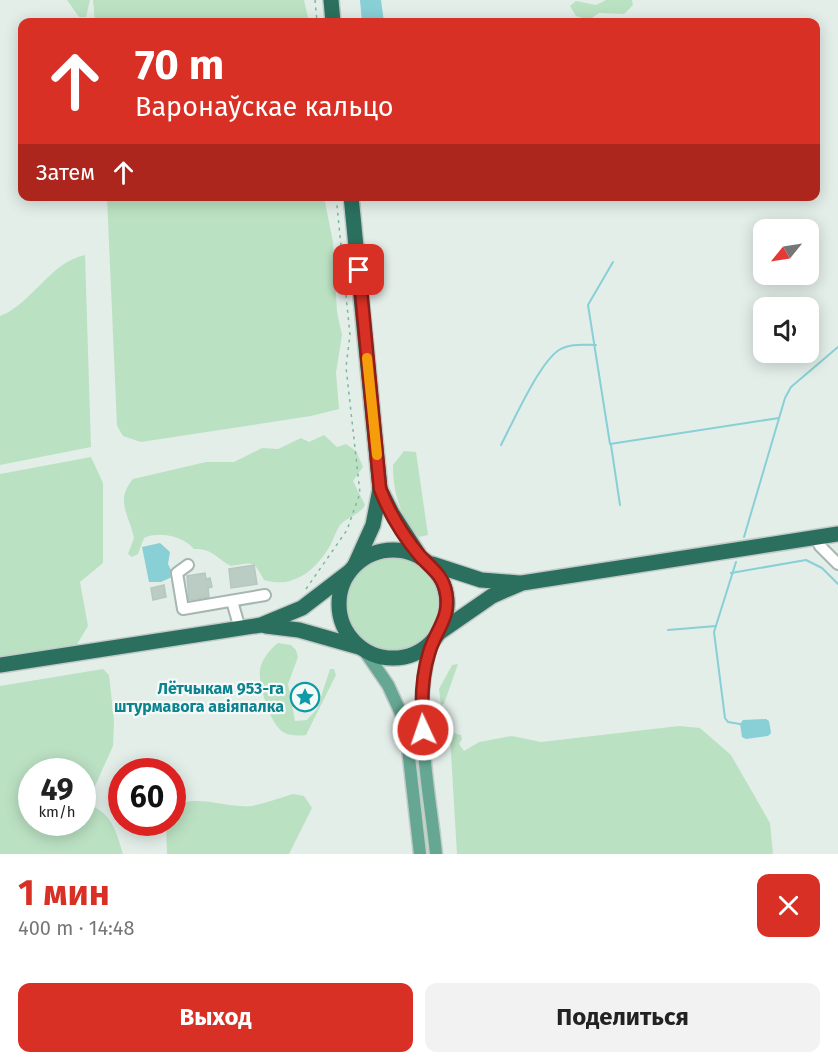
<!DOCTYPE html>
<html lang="ru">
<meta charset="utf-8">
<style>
:root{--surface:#fff;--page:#f2f2f2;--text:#222;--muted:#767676;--accent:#d93025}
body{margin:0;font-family:"Fira Sans",sans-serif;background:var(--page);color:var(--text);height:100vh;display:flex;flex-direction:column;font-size:22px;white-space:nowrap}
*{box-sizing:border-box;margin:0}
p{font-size:20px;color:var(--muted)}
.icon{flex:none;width:33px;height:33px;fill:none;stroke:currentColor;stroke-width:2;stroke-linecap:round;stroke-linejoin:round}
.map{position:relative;height:854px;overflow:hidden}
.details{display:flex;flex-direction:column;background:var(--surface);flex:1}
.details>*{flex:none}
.banner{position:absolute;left:18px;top:18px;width:802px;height:183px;border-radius:12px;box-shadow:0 3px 15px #0003;background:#d93025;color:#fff;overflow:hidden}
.needle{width:39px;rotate:240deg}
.fabs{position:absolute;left:753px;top:219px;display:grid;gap:12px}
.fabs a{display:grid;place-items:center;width:66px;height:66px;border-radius:12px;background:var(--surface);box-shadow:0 3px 15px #0003;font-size:30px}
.speed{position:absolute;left:18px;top:758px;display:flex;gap:12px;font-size:30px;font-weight:700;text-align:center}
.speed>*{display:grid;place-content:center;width:78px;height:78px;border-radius:50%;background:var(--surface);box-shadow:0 3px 15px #0003;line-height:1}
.speed small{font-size:15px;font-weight:400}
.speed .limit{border:9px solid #d22;background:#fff;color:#111}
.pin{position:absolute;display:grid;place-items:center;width:51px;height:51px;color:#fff;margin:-26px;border-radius:12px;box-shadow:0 3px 9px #0006}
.me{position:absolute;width:66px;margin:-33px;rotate:357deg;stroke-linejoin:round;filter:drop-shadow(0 0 4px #0008)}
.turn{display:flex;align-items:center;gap:21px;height:126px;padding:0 18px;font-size:27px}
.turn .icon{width:78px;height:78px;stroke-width:2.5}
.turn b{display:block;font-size:42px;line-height:51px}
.then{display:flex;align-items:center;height:57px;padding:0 18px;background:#0003;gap:12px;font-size:22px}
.round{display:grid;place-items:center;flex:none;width:63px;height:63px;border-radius:12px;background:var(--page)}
.head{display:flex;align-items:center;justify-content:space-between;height:102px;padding:0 18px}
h1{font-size:36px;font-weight:700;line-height:45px;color:var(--accent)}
.action{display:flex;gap:12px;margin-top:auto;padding:12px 18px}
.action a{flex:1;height:69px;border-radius:12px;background:var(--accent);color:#fff;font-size:24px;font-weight:700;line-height:69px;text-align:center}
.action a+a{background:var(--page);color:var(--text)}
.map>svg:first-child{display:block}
.green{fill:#bbe1c3}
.water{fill:#88cfd6}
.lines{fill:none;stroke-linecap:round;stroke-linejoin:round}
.stream{stroke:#88cfd6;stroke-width:2}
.building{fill:#bbccc4;stroke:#b5c8bf;stroke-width:1.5}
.minor-casing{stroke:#a5b7b0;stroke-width:14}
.major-casing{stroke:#c1cac7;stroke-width:15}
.highway-casing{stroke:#c1cac7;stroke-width:18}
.path{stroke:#82b4a1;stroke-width:1.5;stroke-dasharray:3 4.5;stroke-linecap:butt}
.minor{stroke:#fff;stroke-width:10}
.major{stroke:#65a792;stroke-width:12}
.highway{stroke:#2b705e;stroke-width:15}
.route-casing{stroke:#8d1f18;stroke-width:15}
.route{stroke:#d93025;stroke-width:10}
.slow{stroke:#f59e0b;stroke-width:10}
.labels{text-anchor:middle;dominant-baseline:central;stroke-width:4.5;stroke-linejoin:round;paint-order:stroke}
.culture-label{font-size:16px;font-weight:bold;fill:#0d838f;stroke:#f4faf7;text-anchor:end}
</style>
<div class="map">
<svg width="838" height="854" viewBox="0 0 838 854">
<rect width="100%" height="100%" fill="#e3eee9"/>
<!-- green -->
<g class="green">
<path d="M 67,0 L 90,0 L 86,17 L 79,17 Z"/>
<path d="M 93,0 L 304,0 L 309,22 L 95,22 Z"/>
<path d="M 606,0 L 632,0 L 633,5 L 624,14 L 599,13 L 589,20 L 576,16 L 570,6 L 576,1 L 596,5 Z"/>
<path d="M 107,197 L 324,197 L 333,242 L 337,312 L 342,335 L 336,373 L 339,409 L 311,416 L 141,442 L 123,436 L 117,426 Z"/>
<path d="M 85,255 L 91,447 L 0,465 L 0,316 C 32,304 50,262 85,255 Z"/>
<path d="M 324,435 L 337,447 L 346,444 L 356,451 L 363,467 L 353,481 L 365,505 C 360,515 347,517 340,525 C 336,531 333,540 330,546 C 315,571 293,589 264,580 C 253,560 254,562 231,566 C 216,558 212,548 194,549 C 183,536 159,531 144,538 L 138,554 L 132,557 L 128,554 L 134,538 C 130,516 114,501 133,479 L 206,462 L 234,462 L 262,448 L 278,449 L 301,438 L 309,442 Z"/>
<path d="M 404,451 L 416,452 L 428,535 L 419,537 C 400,516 393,494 393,465 Z"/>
<path d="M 91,457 L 103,483 L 103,563 L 80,582 L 88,626 L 76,646 L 0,657 L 0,474 Z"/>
<circle cx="393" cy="605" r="49"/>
<path d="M 278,643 L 291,645 L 296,650 L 298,657 L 288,684 L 295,721 L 307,720 L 317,709 L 330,669 L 334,669 L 336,675 L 306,735 C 299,736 289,736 283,732 C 270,724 258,684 260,670 C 261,660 271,648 278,643 Z"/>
<path d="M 458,664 L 444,704 L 441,705 L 439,689 L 452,665 Z"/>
<path d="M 103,669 L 109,675 L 114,721 L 113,746 L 94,788 L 83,793 L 82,771 L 32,771 L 32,822 L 82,822 L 83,804 C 110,808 116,830 123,854 L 0,854 L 0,686 Z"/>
<path d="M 417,722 L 431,854 L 425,854 L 411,723 Z"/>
<path d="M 679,726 L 700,728 L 731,755 L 770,823 L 773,854 L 457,854 L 450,737 L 454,733 L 461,735 L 462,739 L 459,744 L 464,751 L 479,742 L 512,736 L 541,742 Z"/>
<path d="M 293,794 L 304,796 L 312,808 L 289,854 L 167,854 L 166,822 L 172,822 L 173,808 C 193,792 228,809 252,806 C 266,803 280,798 293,794 Z"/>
</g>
<!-- water -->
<g class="water">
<path d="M 360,0 L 381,0 L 384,22 L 362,22 Z"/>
<path d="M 160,543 L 170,552 L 168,564 L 174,576 L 161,582 L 149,582 L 142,547 Z"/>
<path d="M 766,719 L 769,721 L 771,733 L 768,736 L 746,739 L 742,737 L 740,724 L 743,720 Z"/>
</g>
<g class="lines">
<!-- stream -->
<g class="stream">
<path d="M 613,262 L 588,305 L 610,444 L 779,418"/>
<path d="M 501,445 C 513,422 539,363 559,350 C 570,343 583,345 596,345"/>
<path d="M 611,445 L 620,505"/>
<path d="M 744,537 L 785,398 L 791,387 L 838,347"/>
<path d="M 736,562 L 714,632 L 725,718 L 728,722 L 740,724"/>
<path d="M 731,573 L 806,560 L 822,568 L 838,584"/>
<path d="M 668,630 L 716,626"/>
</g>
</g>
<!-- building -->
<g class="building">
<path d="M 254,565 L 257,584 L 231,588 L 229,569 Z"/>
<path d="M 205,573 L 206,579 L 210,578 L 212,587 L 208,588 L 209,597 L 189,600 L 187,576 Z"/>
<path d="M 164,585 L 166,597 L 153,600 L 151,588 Z"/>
</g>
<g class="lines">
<!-- minor casing -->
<g class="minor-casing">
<g id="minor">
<path d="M 816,538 L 820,546 L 838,564"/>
<path d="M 188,565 L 177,573 L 183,609 L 265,595"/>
<path d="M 232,601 L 240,629"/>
</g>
</g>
<!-- major casing -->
<g class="major-casing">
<g id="major">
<path d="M 432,642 C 411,710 429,785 436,854"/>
<path d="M 364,650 L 388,685 L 405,722 L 420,854"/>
</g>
</g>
<!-- highway casing -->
<g class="highway-casing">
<g id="highway">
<path d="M 331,0 L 333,22"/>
<path d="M 351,196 L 380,489 L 373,525 L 355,565"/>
<path d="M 380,489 L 392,513 L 421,558"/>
<circle cx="393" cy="604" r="54"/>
<path d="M 432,564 L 481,580 L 519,583"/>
<path d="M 266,626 L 299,630 L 359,647"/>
<path d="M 440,632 L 492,596 L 522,583 L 838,534"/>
<path d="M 0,665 L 261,625 L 302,608 L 349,572"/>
</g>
</g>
<!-- path -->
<g class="path">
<path d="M 315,0 L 317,22"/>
<path d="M 306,589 L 347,530 L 360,493 L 346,367 L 350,335 L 336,196"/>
</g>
<!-- minor -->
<use href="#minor" class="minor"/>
<!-- major -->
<use href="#major" class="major"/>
<!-- highway -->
<use href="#highway" class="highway"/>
</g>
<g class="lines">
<!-- route casing -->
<g class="route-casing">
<path id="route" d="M 359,270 L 380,489 C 389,512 404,537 420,556 C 431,568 443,575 446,593 C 451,618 435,631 429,653 C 421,678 421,705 423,730"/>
</g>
<!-- route -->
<use href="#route" class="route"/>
<!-- slow -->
<path class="slow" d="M 367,358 L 377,455"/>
</g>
<!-- icons -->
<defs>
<g id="sight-ring" transform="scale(1.5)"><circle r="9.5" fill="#f4faf7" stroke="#0f9aa8" stroke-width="1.5"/><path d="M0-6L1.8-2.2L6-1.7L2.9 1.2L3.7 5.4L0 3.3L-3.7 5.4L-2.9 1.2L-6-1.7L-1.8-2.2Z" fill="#0f9aa8"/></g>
</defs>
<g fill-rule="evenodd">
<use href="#sight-ring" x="305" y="697"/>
</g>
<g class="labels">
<!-- culture labels -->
<g class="culture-label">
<text x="284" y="688">Лётчыкам 953-га<tspan x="284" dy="18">штурмавога авіяпалка</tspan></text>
</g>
</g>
</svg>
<div class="fabs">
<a><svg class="needle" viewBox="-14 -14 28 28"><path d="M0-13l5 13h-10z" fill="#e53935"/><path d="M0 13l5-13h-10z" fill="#767676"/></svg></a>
<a><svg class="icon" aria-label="sound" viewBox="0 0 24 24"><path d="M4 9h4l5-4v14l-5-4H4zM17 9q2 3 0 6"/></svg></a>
</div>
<div class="speed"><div>49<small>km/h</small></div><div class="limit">60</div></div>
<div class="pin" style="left:359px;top:270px;background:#d93025"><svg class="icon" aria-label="arrive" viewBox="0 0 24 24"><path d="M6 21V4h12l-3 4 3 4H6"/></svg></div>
<svg class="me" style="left:423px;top:730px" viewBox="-20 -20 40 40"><circle r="17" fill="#d93025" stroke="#fff" stroke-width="3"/><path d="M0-11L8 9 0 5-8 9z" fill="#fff"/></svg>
<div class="banner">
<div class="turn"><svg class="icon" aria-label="ahead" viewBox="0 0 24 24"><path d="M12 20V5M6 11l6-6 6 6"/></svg><div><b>70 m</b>Варонаўскае кальцо</div></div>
<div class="then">Затем<svg class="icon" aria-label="ahead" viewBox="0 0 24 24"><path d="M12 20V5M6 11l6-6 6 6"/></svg></div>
</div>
</div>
<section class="details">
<div class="head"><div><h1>1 мин</h1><p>400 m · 14:48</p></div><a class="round" style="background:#d93025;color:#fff"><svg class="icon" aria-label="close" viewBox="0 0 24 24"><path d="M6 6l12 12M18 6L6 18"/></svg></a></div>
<div class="action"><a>Выход</a><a>Поделиться</a></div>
</section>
